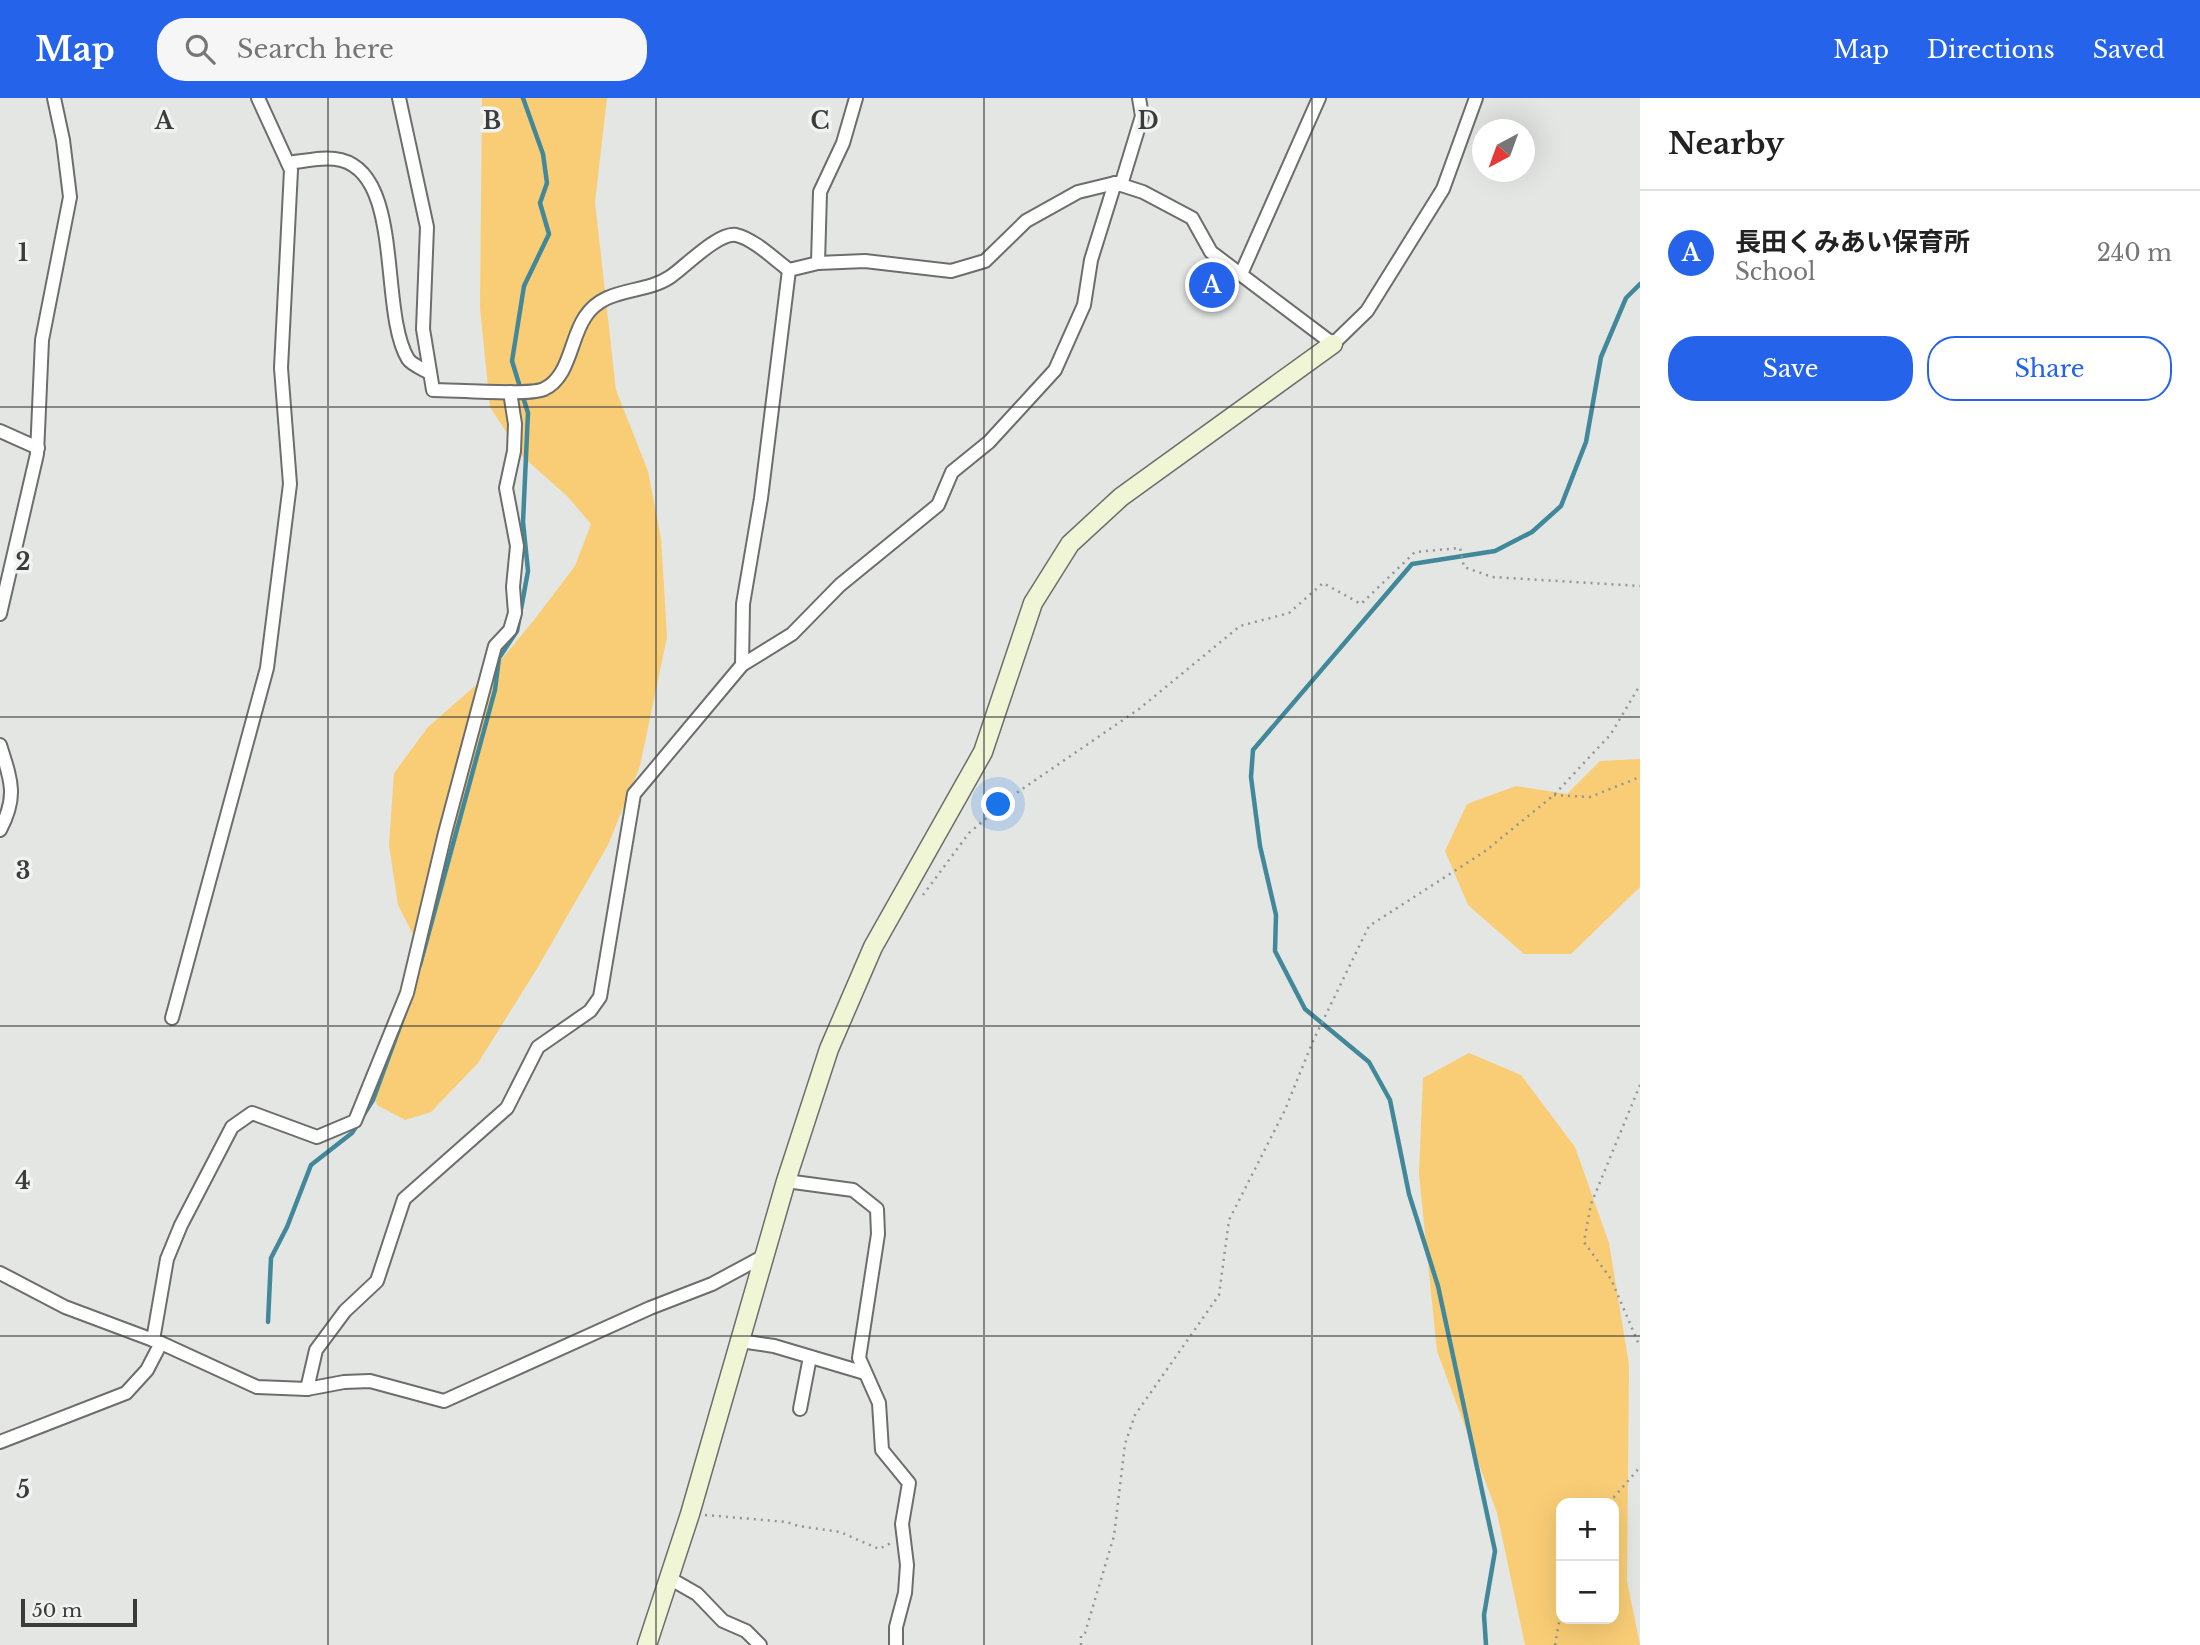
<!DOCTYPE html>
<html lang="en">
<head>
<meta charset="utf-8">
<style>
  :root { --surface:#fff; --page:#f6f6f6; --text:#222; --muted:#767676; --line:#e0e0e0; --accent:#2563eb }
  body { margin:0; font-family:"Libre Baskerville","Noto Sans JP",serif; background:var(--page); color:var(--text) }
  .controls { position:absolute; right:21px; bottom:21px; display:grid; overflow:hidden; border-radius:14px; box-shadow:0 7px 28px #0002 }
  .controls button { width:63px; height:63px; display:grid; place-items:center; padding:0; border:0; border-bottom:2px solid var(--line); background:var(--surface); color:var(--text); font:35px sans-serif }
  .compass { position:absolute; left:1472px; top:21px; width:63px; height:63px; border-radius:50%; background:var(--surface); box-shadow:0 7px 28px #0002; rotate:221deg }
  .scale { position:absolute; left:21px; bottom:18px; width:116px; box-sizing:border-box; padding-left:7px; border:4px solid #3a3b3a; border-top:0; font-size:19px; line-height:24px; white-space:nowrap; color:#3a3b3a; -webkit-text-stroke:5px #f0f3f1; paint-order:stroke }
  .you { position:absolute; left:999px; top:707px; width:24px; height:24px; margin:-18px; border:5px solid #fff; border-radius:50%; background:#1a73e8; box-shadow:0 0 0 10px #1a73e833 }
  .badge { display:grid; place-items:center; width:46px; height:46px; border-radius:50%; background:var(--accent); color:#fff; font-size:23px; font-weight:700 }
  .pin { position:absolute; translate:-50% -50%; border:4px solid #fff; box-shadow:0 2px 7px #0006 }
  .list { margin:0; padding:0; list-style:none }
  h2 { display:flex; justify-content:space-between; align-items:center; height:91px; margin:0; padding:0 28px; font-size:30px }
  h2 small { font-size:23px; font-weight:400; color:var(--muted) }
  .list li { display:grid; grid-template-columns:46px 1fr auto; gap:21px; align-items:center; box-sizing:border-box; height:126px; padding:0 28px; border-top:2px solid var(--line) }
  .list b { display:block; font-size:26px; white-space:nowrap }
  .list p { margin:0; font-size:23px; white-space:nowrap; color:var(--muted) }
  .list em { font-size:23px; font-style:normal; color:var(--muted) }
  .actions { display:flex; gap:14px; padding:21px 28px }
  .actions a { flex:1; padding:16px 0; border:2px solid var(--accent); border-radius:28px; text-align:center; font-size:24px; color:var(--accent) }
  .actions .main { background:var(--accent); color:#fff }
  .icon { flex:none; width:38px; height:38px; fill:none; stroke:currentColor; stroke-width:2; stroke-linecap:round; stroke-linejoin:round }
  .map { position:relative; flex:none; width:1640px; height:1547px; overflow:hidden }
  header { display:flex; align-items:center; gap:42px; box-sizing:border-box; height:98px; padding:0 35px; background:var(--accent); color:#fff }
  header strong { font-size:33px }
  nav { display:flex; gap:38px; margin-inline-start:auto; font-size:24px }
  .search { width:490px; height:63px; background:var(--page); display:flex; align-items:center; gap:18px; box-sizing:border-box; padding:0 24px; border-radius:28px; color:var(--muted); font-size:26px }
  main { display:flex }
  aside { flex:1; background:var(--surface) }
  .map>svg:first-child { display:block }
</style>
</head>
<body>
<header>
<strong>Map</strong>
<div class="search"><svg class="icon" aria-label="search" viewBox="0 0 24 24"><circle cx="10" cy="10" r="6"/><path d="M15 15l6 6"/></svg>Search here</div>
<nav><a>Map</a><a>Directions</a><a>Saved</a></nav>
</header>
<main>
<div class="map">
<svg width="1640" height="1547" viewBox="0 0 1640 1547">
  <rect width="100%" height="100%" fill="#e3e6e3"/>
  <g fill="#f9cd75" fill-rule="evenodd">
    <polygon points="482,0 607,0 595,104 616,292 648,373 661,440 667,539 640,668 608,747 538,869 478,965 431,1014 405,1022 377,1007 370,980 388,941 403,884 421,852 398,807 389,747 394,675 428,629 491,574 534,522 575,468 591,426 567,398 522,358 490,309 480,210"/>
    <polygon points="1640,661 1640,789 1571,856 1524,856 1468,807 1445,753 1467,706 1516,688 1567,696 1600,663"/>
    <path d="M1469 955 1521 977 1575 1049 1609 1145 1629 1267 1627 1483 1640 1547H1525L1497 1415 1437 1253 1419 1076 1423 980ZM1614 1405V1521H1561V1405Z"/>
  </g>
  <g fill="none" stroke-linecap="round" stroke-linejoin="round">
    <g stroke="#42889b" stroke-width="4.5">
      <polyline points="420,867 495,592 499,560 517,533 528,473 523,424 528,315 512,263 524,188 549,136 540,105 547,85 543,56 523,0"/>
      <polyline points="268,1224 271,1160 287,1129 311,1067 352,1035 373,1002 406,912"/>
      <polyline points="1486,1547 1484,1517 1495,1453 1438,1188 1409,1096 1390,1002 1369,964 1305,911 1275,853 1276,817 1260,748 1251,679 1253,652 1412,466 1495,453 1532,434 1561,408 1586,344 1601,259 1626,200 1640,186"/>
    </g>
    <g stroke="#6c6e6c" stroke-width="16">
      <g id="street">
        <path d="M399 0 427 129 423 231 433 292C453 292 530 298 544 291 570 279 570 241 585 219 605 188 643 197 670 179 685 169 718 134 736 137 754 141 774 161 789 172"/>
        <path d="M288 65C305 63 325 58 341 62 404 78 379 213 408 261 412 267 423 271 430 275"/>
        <polyline points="1121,87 1142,18 1139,0"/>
        <polyline points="818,165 865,163 951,173 985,163 1026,123 1078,94 1115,85 1143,94 1192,120 1211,154 1333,246 1367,213 1443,91 1476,0"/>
        <polyline points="1241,176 1319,0"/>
        <polyline points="0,333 38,350"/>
        <polyline points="0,516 37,356 42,242 70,99 63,42 54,0"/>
        <polyline points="742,567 743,506 761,400 789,172 818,165 820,94 843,45 856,0"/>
        <path d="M0 647C11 682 18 698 0 732"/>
        <polyline points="172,920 267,570 290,386 281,270 291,72 258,0"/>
        <polyline points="786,1083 853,1092 877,1111 878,1136 859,1260 879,1305 882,1352 909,1385 902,1426 907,1467 905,1495 896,1529 896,1547"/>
        <polyline points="0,1175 65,1209 161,1245 257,1289 307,1291 344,1284 370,1283 444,1303 650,1210 712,1186 764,1158"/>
        <polyline points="153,1242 167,1161 181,1127 232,1029 252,1015 317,1039 355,1023 407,895 445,735 495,548 510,532 515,515 513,489 517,448 506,390 514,353 515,326 510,294"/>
        <polyline points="740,1243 774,1248 865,1275"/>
        <polyline points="307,1291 316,1252 345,1213 377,1183 404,1101 507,1010 538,949 590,913 600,899 634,696 742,567 792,536 840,487 938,407 952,374 989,344 1055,272 1084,207 1091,162 1115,85"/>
        <polyline points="800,1311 810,1259"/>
        <polyline points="0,1344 126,1295 147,1272 161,1245"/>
        <polyline points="669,1480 697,1496 723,1523 746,1533 760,1547"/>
      </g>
    </g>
    <g stroke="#6c6e6c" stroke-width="21">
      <polyline id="secondary" points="647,1547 690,1416 786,1083 829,951 873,849 983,654 1033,505 1070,446 1121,399 1333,246"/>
    </g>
    <g stroke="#939593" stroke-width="2.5" stroke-dasharray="2 5" stroke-linecap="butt">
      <polyline points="1554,697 1590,699 1640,679"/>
      <polyline points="923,797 969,735 1015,696 1139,611 1240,528 1289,515 1323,485 1361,506 1415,454 1460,450 1464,469 1492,479 1640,488"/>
      <polyline points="1640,987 1591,1106 1584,1144 1611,1181 1640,1249"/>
      <polyline points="1609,1405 1640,1369"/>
      <polyline points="705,1417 787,1424 798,1428 840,1434 879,1451 891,1445"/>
      <polyline points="1081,1547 1081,1537 1085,1535 1114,1438 1125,1346 1135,1317 1219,1197 1229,1122 1285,1012 1313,943 1369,828 1484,754 1554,697 1611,636 1640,587"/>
      <polyline points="1555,1547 1561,1513"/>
    </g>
    <use href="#street" stroke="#fff" stroke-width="12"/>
    <use href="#secondary" stroke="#eff5d5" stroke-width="18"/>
  </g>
  <path fill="none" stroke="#3a3b3a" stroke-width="2" stroke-opacity="0.55" d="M328 0V1547M656 0V1547M984 0V1547M1312 0V1547M0 309H1640M0 619H1640M0 928H1640M0 1238H1640"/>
  <g font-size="23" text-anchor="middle" font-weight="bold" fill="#3a3b3a" stroke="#f0f3f1" stroke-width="7" stroke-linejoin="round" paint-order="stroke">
    <text x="164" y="31">A</text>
    <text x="492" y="31">B</text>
    <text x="820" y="31">C</text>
    <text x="1148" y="31">D</text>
    <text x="23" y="163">1</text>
    <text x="23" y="472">2</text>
    <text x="23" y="781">3</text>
    <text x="23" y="1091">4</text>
    <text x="23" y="1400">5</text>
  </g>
</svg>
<div class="controls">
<button>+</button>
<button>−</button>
</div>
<svg class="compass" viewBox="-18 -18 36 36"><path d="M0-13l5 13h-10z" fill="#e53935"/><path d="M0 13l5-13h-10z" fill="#767676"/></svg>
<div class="scale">50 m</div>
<div class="you"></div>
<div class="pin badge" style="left:1212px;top:187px">A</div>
</div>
<aside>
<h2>Nearby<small></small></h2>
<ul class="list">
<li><span class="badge">A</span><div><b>長田くみあい保育所</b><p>School</p></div><em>240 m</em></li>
</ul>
<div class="actions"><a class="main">Save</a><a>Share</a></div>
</aside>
</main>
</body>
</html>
